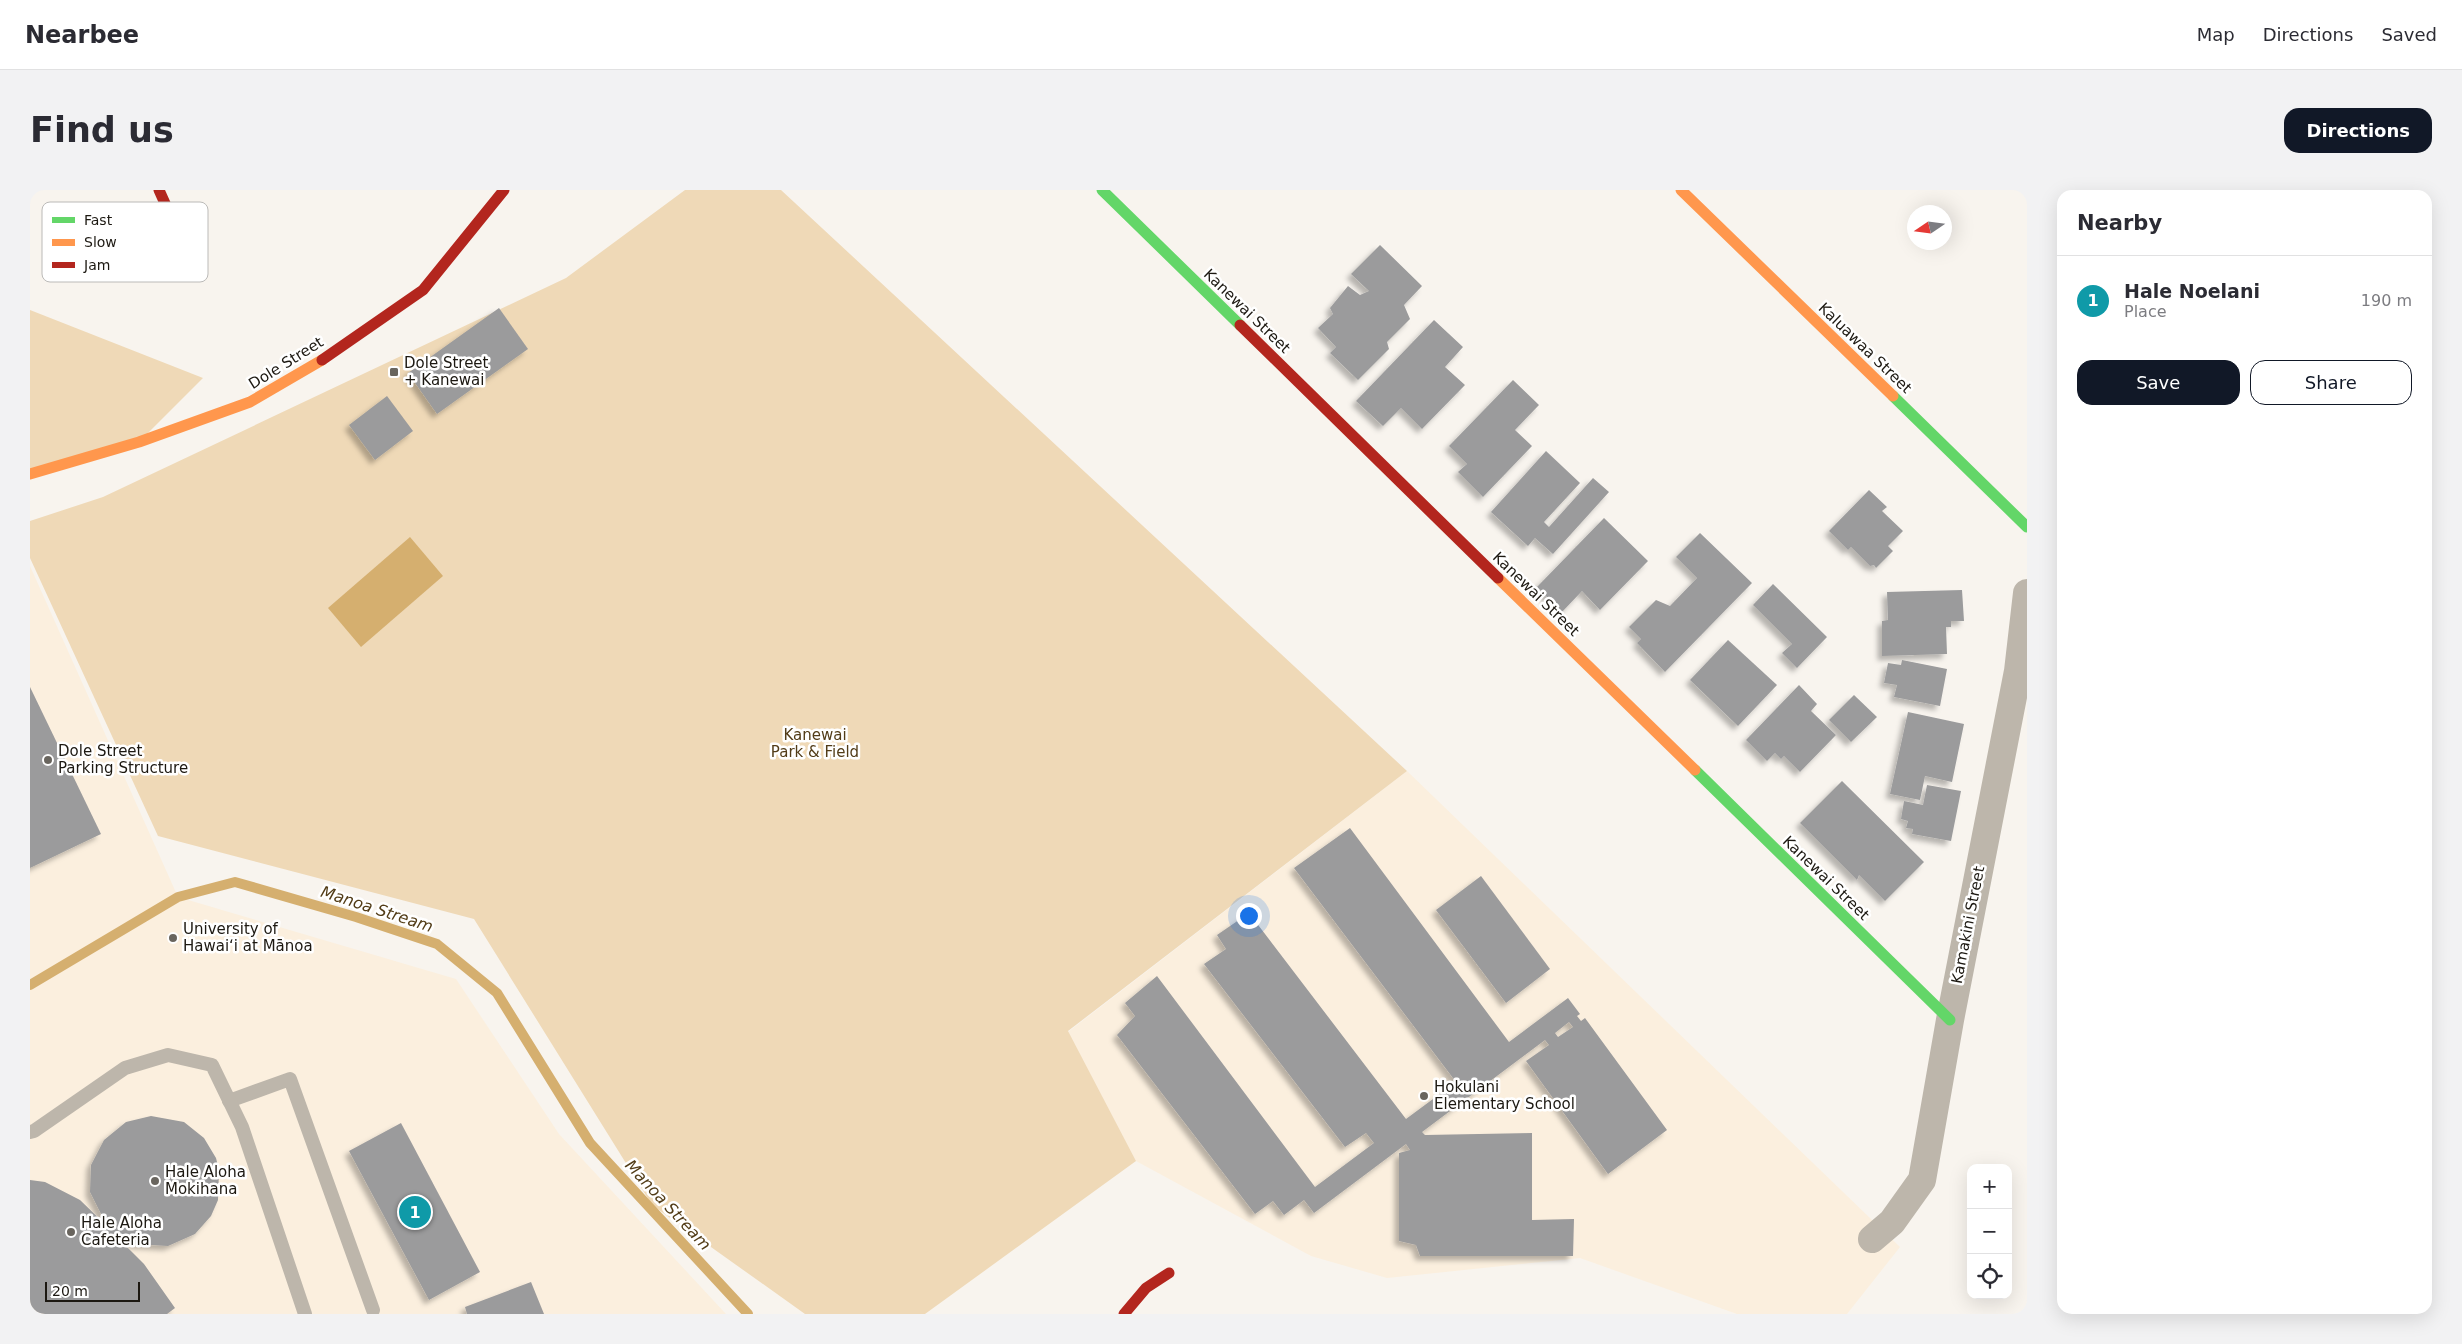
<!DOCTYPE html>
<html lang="en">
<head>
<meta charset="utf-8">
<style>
  :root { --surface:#fff; --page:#f2f2f3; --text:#2b2b33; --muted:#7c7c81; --line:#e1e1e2; --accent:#111827 }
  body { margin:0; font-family:"DejaVu Sans",sans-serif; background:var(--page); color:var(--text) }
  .controls { position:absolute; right:15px; bottom:15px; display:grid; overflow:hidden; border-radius:10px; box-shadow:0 5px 20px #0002 }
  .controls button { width:45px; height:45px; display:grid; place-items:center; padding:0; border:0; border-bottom:1px solid var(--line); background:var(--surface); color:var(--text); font:25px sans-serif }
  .compass { position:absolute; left:1877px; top:15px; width:45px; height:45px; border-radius:50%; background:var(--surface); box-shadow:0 5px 20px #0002; rotate:257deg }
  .scale { position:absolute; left:15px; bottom:12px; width:95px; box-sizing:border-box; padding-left:5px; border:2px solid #1c1811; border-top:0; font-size:14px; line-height:18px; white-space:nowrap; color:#1c1811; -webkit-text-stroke:4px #fff; paint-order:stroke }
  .you { position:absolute; left:1218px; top:725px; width:18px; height:18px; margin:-12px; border:4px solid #fff; border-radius:50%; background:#1a73e8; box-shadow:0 0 0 8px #1a73e833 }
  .badge { display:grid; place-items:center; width:32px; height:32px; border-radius:50%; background:var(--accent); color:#fff; font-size:16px; font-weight:700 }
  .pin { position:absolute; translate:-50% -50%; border:2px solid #fff; box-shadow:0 1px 5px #0006 }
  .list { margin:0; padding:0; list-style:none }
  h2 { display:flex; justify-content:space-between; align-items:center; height:65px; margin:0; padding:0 20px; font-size:21px }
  h2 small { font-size:16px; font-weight:400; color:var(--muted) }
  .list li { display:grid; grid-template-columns:32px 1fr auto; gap:15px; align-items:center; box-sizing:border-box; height:90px; padding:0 20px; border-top:1px solid var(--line) }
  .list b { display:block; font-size:19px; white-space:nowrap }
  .list p { margin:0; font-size:16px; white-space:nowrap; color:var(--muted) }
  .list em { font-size:16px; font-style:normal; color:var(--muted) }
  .actions { display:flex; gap:10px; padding:15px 20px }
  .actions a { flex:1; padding:11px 0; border:1px solid var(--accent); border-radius:15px; text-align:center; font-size:18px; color:var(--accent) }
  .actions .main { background:var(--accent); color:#fff }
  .icon { flex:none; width:28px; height:28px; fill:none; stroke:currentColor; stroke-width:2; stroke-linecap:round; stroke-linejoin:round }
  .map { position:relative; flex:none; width:1997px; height:1124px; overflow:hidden; border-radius:15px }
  header { display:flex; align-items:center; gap:30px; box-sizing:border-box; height:70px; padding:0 25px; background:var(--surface); border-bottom:1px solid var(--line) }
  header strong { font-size:24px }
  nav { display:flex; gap:28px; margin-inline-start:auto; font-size:18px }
  .intro { display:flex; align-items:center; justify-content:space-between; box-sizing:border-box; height:120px; padding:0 30px }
  h1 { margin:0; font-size:35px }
  .button { padding:12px 22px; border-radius:15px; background:var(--accent); color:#fff; font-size:18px; font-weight:700 }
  main { display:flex; gap:30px; padding:0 30px }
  aside { flex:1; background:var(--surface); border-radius:15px; box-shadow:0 5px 20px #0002 }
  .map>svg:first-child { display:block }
</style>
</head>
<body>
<header>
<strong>Nearbee</strong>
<nav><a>Map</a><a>Directions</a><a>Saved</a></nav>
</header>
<div class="intro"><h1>Find us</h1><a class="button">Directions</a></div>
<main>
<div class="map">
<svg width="1997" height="1124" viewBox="0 0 1997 1124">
  <defs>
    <filter id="shadow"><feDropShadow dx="-4.5" dy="4.5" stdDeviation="2.5" flood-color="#0004"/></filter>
  </defs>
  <rect width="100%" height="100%" fill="#f8f4ee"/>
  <g fill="#fbefde">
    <polygon points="0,376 148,707 426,789 529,944 696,1124 0,1124"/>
    <polygon points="1377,581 1870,1057 1817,1124 1707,1124 1550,1068 1357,1088 1281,1066 1106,971 1038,842"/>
  </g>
  <g fill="#efd9b7">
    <polygon points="655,0 751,0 1377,581 1038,841 1106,971 895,1124 775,1124 622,1015 444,729 128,646 0,368 0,331 73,307 536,88"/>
    <polygon points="0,120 173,188 109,252 0,284"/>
  </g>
  <polygon fill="#d5af6f" points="380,347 413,386 331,457 298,418"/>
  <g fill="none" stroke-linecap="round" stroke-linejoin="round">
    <polyline stroke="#d5af6f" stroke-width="10" points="0,795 148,707 205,692 326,727 407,754 467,803 560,953 718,1124"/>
  </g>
  <g fill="#9b9b9c" fill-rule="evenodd" filter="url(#shadow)">
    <polygon points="1350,55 1392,96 1374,115 1380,129 1357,152 1359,159 1328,190 1300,163 1306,157 1288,138 1303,124 1300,118 1318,96 1330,105 1339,101 1321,84"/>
    <polygon points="469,118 498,159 407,224 378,183"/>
    <polygon points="1404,130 1433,157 1415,177 1435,195 1392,239 1371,218 1353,236 1326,211"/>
    <polygon points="1483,190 1509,215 1485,240 1502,256 1453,307 1428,282 1437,274 1419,256"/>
    <polygon points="357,206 383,241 345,270 319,235"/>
    <polygon points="1516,261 1550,293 1514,332 1519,337 1563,288 1579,302 1523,364 1505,348 1498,356 1461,322"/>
    <polygon points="1839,300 1857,317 1852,321 1873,341 1858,356 1863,361 1846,378 1844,375 1840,376 1821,357 1818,360 1799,341"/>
    <polygon points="1574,328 1618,371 1570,420 1552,401 1532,422 1507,397"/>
    <polygon points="1670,343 1722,393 1635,482 1607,453 1611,449 1599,437 1626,410 1640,416 1667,388 1646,367"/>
    <polygon points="1743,394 1797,447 1767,478 1752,463 1762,454 1723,415"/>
    <polygon points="1932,400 1934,431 1921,431 1921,437 1916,437 1917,464 1852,466 1852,431 1858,430 1857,402"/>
    <polygon points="1698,450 1747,495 1708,536 1660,490"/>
    <polygon points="1872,470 1917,479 1910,516 1864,507 1867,495 1854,493 1858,473 1871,475"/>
    <polygon points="1769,495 1787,514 1781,521 1806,545 1770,582 1754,566 1751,569 1745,563 1737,571 1716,550"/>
    <polygon points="0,497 71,644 0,678"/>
    <polygon points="1824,505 1847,527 1821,552 1799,530"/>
    <polygon points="1878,522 1934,534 1922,592 1895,586 1890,610 1860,604"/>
    <polygon points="1812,591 1894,672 1855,711 1829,685 1827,690 1770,633"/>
    <polygon points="1897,595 1931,601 1921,651 1882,644 1883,639 1876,638 1878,631 1871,629 1874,611 1893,615"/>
    <path d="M1320 638 1479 852 1538 808 1550 824 1547 826 1551 831 1555 828 1637 940 1578 984 1496 871 1519 855 1515 850 1392 942 1395 945 1502 943V1030L1544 1029 1543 1066H1390L1386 1055 1369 1051V963L1380 960 1376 954 1284 1023 1274 1010 1254 1025 1243 1011 1225 1024 1087 845 1105 826 1095 813 1127 786 1285 997 1344 953 1336 943 1315 957 1174 774 1196 759 1187 745 1219 723 1376 929 1426 892 1264 678ZM1539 832 1543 837 1528 847 1525 843Z"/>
    <polygon points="1451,686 1520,779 1476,813 1406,720"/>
    <polygon points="121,926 154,932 174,948 186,968 189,980 188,1010 181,1026 165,1044 138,1056 105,1054 83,1043 114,1074 145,1118 137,1124 0,1124 0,990 15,992 50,1010 77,1036 60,1002 61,975 74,950 96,932"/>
    <polygon points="371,933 450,1082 399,1110 319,961"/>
    <polygon points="501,1092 514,1124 437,1124 435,1117"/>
  </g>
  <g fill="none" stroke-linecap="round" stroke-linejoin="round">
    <g stroke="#bdb6ab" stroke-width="14">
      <polyline points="199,911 260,889 343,1120"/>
      <polyline points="0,942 4,941 95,878 138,865 182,875 212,937 275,1124"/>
    </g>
    <polyline stroke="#bdb6ab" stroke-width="28" points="1842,1049 1862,1032 1892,990 1920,830 1988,481 1997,403"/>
    <g stroke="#63d668" stroke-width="11">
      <polyline points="1072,0 1210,135"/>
      <polyline points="1863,206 1997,337"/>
      <polyline points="1665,580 1920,830"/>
    </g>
    <g stroke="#ff974d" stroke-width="11">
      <polyline points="1651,0 1863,206"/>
      <polyline points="0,284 109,252 220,212 292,170"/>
      <polyline points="1468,388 1665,580"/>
    </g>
    <g stroke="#b3261e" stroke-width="11">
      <polyline points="129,0 150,47"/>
      <polyline points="1210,135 1468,388"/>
      <polyline points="292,170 393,100 474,0"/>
      <polyline points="1094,1124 1116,1098 1139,1083"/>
    </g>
  </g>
  <g fill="#69655e" stroke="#fff" stroke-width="2">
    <rect x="359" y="177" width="10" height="10" rx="2.5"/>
    <circle cx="18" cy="570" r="5"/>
    <circle cx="143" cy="748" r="5"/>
    <circle cx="1394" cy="906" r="5"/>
    <circle cx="125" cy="991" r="5"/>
    <circle cx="41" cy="1042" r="5"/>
  </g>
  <g text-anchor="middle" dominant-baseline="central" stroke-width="5" stroke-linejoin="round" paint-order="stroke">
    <g font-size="15" fill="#1c1811" stroke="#fff">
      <text transform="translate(1217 121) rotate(44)">Kanewai Street</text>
      <text transform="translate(1835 158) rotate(44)">Kaluawaa Street</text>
      <text transform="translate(256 173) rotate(-32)">Dole Street</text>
      <text transform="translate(1506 404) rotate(44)">Kanewai Street</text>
      <text transform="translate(1796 688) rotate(44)">Kanewai Street</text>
      <text transform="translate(1938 735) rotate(-79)">Kamakini Street</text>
    </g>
    <g font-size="15" fill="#1c1811" stroke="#fff" text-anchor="start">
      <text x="374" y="173">Dole Street<tspan x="374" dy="17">+ Kanewai</tspan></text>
      <text x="28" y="561">Dole Street<tspan x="28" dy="17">Parking Structure</tspan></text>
      <text x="153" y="739">University of<tspan x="153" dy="17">Hawaiʻi at Mānoa</tspan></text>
      <text x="1404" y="897">Hokulani<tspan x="1404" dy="17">Elementary School</tspan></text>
      <text x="135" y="982">Hale Aloha<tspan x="135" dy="17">Mokihana</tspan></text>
      <text x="51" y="1033">Hale Aloha<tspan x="51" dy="17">Cafeteria</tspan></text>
    </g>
    <g font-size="15" fill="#523c18" stroke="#fff">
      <text x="785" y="545">Kanewai<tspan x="785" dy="17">Park &amp; Field</tspan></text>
    </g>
    <g font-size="16" font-style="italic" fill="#523c17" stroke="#fff">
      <text transform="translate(347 719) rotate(18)">Manoa Stream</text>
      <text transform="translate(638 1015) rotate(47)">Manoa Stream</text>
    </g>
  </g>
  <rect x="12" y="12" width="166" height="80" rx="8" fill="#fff" stroke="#bbbab8" stroke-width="1"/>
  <rect x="22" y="27" width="23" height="6" fill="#63d668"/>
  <rect x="22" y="49" width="23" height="7" fill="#ff974d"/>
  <rect x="22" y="72" width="23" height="6" fill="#b3261e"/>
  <g font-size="14" fill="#1c1811">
    <text x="54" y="35">Fast</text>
    <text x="54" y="57">Slow</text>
    <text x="54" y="80">Jam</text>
  </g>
</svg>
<div class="controls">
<button>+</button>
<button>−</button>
<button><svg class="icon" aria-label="locate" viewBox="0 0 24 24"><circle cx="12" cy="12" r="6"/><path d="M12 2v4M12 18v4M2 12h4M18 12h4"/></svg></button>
</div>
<svg class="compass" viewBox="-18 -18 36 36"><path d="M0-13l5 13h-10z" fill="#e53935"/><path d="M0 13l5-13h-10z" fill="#7c7c81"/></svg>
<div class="scale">20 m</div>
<div class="you"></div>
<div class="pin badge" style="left:385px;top:1022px;background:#0f9aa8">1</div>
</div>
<aside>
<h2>Nearby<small></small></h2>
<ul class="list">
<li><span class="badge" style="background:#0f9aa8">1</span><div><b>Hale Noelani</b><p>Place</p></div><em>190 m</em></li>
</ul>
<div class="actions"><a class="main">Save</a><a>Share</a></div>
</aside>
</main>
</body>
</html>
